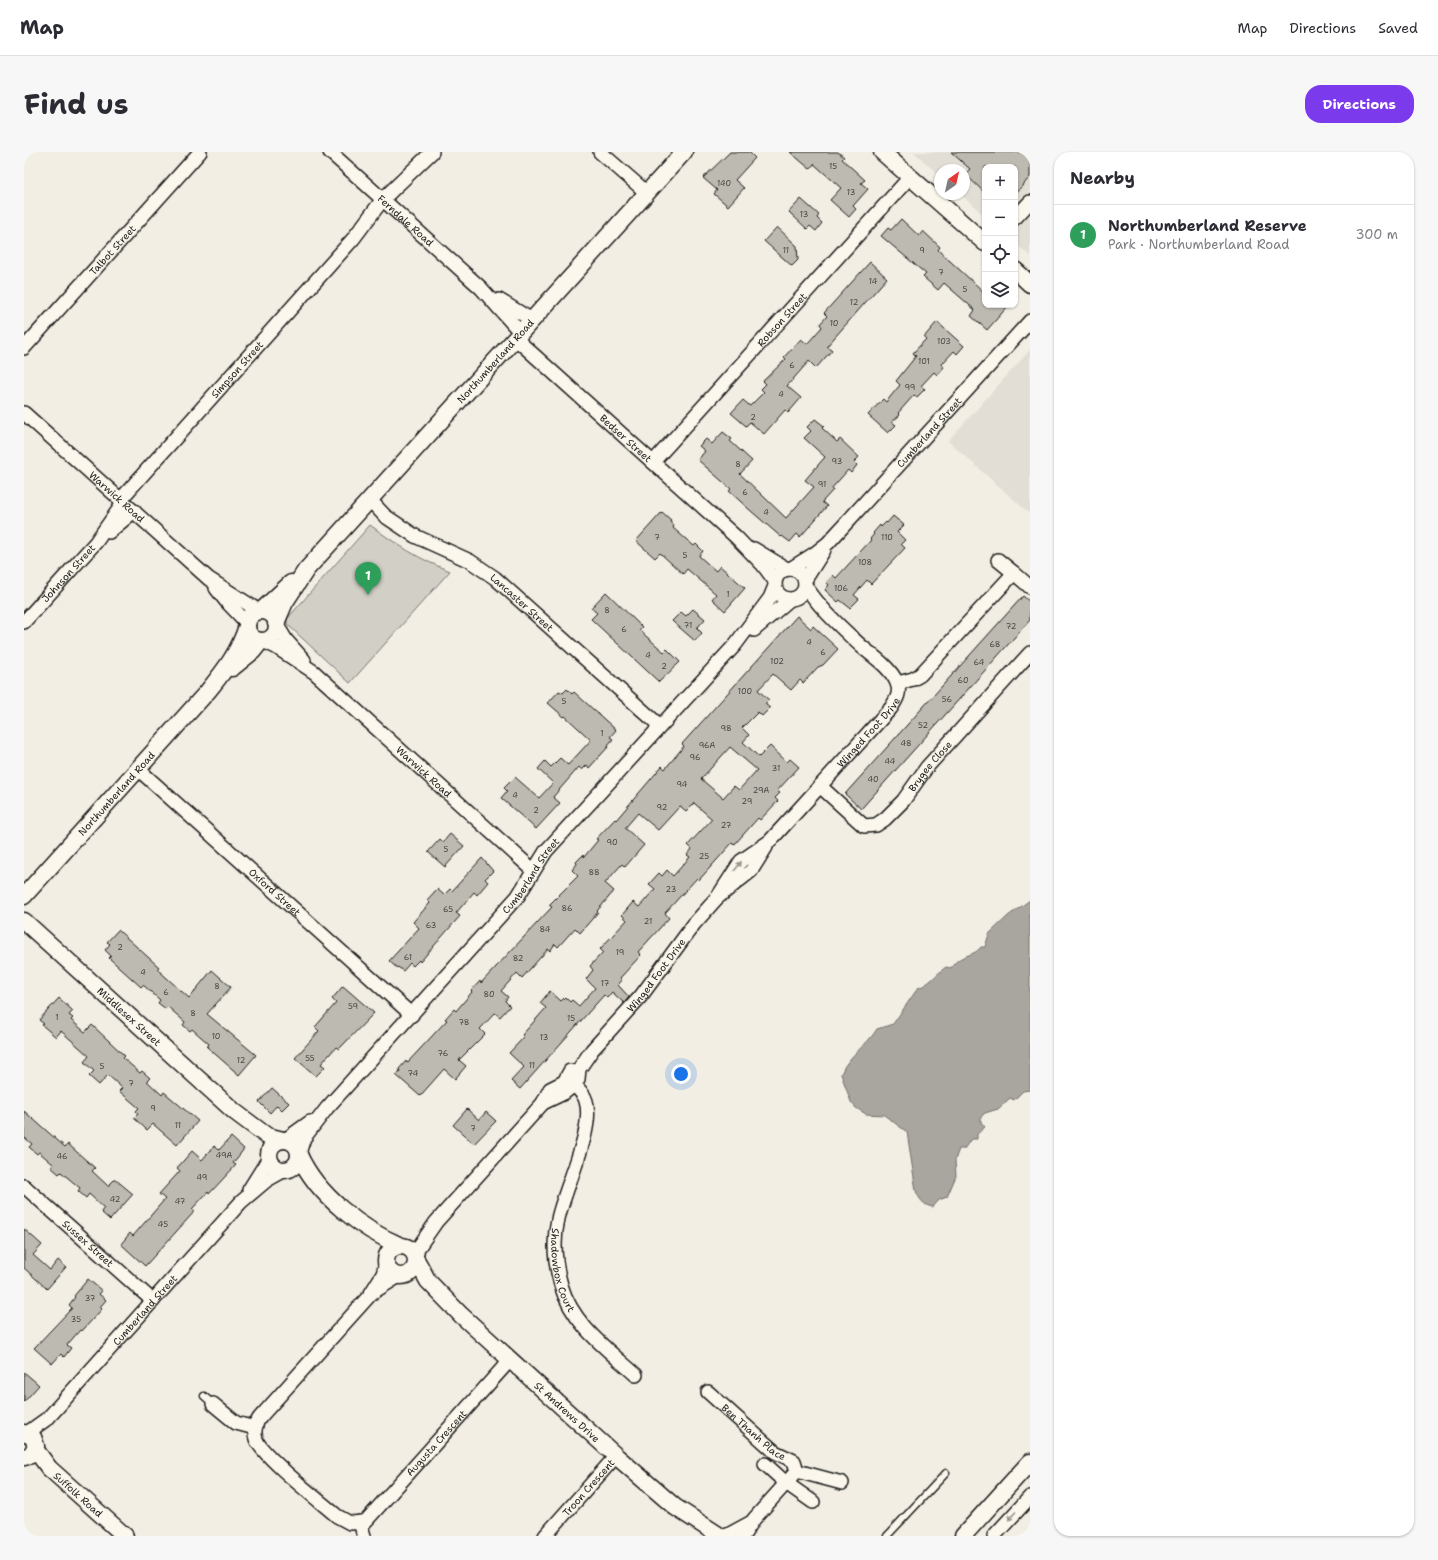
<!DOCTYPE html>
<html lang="en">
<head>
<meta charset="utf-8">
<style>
  :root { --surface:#fff; --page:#f7f7f7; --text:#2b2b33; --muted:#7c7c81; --line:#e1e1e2; --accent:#7c3aed }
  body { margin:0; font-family:"Shantell Sans",sans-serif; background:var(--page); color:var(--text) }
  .controls { position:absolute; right:12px; top:12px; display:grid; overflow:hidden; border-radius:8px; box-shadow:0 1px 3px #0004 }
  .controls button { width:36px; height:36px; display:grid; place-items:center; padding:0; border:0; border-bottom:1px solid var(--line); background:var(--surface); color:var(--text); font:20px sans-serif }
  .compass { position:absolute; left:910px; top:12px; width:36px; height:36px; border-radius:50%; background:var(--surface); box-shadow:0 1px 3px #0004; rotate:34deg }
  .you { position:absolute; left:657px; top:922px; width:14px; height:14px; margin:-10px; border:3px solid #fff; border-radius:50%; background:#1a73e8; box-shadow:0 0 0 6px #1a73e833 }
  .badge { display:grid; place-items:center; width:26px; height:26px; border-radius:50%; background:var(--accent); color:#fff; font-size:13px; font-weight:700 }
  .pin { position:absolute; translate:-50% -33px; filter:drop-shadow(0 1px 2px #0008) }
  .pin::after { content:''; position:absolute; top:21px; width:14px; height:12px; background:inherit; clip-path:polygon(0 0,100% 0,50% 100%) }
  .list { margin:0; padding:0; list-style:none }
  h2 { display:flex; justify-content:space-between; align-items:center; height:52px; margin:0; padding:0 16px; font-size:17px }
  h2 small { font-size:13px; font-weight:400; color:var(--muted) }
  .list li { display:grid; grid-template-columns:26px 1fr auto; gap:12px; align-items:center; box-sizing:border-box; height:60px; padding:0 16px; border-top:1px solid var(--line) }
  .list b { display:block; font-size:15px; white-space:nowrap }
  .list p { margin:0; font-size:13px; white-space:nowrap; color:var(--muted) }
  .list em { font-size:13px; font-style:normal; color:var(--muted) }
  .icon { flex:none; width:22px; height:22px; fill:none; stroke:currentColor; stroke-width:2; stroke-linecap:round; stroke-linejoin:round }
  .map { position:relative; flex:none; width:1006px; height:1384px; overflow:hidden; border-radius:16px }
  header { display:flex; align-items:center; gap:24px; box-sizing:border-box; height:56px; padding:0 20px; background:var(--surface); border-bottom:1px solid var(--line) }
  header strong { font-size:19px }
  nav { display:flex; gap:22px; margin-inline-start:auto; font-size:14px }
  .intro { display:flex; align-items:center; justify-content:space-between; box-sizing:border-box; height:96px; padding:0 24px }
  h1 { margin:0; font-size:28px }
  .button { padding:10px 18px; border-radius:16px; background:var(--accent); color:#fff; font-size:14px; font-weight:700 }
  main { display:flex; gap:24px; padding:0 24px }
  aside { flex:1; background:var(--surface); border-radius:16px; box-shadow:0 1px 3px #0004 }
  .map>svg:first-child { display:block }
</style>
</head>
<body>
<header>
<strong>Map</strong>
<nav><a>Map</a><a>Directions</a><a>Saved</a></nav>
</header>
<div class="intro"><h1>Find us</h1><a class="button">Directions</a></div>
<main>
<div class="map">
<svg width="1006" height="1384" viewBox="0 0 1006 1384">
  <rect width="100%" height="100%" fill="#f2eee4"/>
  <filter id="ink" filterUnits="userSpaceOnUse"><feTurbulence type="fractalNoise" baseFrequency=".025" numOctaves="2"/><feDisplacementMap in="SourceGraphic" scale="8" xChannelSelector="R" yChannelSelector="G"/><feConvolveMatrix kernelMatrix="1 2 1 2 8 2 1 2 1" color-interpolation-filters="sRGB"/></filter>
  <g filter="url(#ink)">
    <g fill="#e2ded5">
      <polygon points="890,0 1006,0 1006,104 991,91 991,15 961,15 961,64 936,42 940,42 940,18 916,18 916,24"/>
      <polygon points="1006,198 1006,362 924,289"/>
    </g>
    <path fill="#d2cfc6" stroke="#777671" d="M346 373C372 392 396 408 426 419L326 531 263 472V467Z"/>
    <path fill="#a9a6a0" stroke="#716f6b" d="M1006 748V938L999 939 990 948 986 946 974 957 961 961 957 965V970L961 975 953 982V987H947L940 997H935L931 1008 932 1024 923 1045 915 1048 909 1055C900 1054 895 1047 892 1039L883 980 860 963 842 962 832 956 827 950 817 922C824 903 843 894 853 877L869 872 894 836C906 832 912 822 922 815L927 816C936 801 948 806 957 795H961L965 782 984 764Z"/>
    <g fill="#bdbab1" stroke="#1c1c1c" fill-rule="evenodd">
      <polygon points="706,0 725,0 731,6 711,28 720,36 704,54 690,42 693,38 679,26"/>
      <polygon points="766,0 814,0 820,5 818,7 841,28 837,31 844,37 829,54 832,57 825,65 806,48 817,36 790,12 786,17"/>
      <polygon points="927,0 1006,0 1006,25 991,42 991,15 961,15 961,41 941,22 946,17"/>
      <polygon points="777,47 795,63 793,66 798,71 792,79 786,74 783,77 765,60"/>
      <polygon points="877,67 895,84 899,79 916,95 914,98 961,141 961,153 985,153 963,178 947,164 951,158 920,131 914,138 899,125 902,122 857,84 864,76 867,78"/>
      <polygon points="753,75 773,94 774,108 768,114 740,89"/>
      <polygon points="846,110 863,126 803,194 808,198 792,216 785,209 763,234 777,246 764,261 761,258 740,282 726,270 722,274 707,261 719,248 726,254 740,240 737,237 742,232 739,229 762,207 760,205 777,187 783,192 798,175 796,172 803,164 800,161"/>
      <polygon points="913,170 940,194 933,202 930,199 917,213 920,215 913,223 910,220 897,234 901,237 893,245 890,243 874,261 876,263 868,270 872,273 864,281 844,263 859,247 862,250 876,233 872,229 892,204 889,201 902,187 900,185"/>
      <polygon points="791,267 800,274 798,276 813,290 816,287 835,305 830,310 833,313 827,321 824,318 808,336 809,338 798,350 803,354 784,376 776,385 773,382 766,390 758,384 757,385 727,359 705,339 707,337 674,308 681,299 675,294 682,287 688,292 699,280 708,287 706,289 728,309 716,322 762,366 790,335 781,328 801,305 780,286 787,279 783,275"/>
      <polygon points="638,360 647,368 646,370 650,374 649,376 670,394 672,392 679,399 675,404 692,419 696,414 721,436 701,459 688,447 692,442 663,417 659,422 636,401 631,406 612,389"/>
      <polygon points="869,364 880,373 873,380 881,388 877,392 881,396 847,432 843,428 830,443 835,447 826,456 816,448 814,450 801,438 805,433 802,430 809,423 812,426 847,388 846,387 850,382 849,381 856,373 857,375 862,370 863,371"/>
      <polygon points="582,440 618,475 615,478 640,500 643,497 656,510 635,530 567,467 573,461 567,456"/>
      <polygon points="999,444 1006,450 1006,468 837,657 821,642"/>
      <polygon points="669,457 681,467 673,476 678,481 671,489 648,469 657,460 662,464"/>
      <path d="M773 464 787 477 789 474 814 497 799 513 794 515 779 531 776 528 767 538 749 522 734 538 745 548 741 552 746 556 738 564 734 560 718 576 725 583 719 590 735 605 746 594 763 610 766 607 775 615 753 639 756 641 751 646 754 649 736 668 734 666 710 693 708 691 675 728 673 726 641 761 645 766 614 800 617 803 596 826 598 828 594 833 605 845 600 851 588 840 583 846 580 843 496 937 487 929 500 915 485 901 500 885 498 883 522 856 516 851 526 839 537 849 541 845 546 850 548 848 555 854 571 836 562 827 569 818 566 814 579 800 576 797 603 768 598 763 609 750 615 755 631 737 625 732 635 721 638 724 643 718 649 724 666 705 663 703 668 697 664 693 688 667 670 651 662 659 656 654 634 678 614 661 601 676 620 693 601 715 598 712 581 731 590 739 573 759 574 760 556 781 551 776 534 795 531 792 526 799 524 797 498 826 493 821 477 839 484 845 481 849 486 854 476 865 471 861 456 877 461 882 435 908 442 914 431 927 420 917 396 944 372 923 376 919 375 917 382 909 383 911 423 868 421 867 430 857 432 859 448 840 447 839 456 829 457 831 528 755 525 753 554 724 548 718 553 712 552 710 559 703 560 705 574 688 572 687 591 667 592 668 638 614 641 617 660 594 658 592ZM706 595 733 618 715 638 710 634 699 646 677 627Z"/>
      <polygon points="543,537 548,542 550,540 592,578 586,585 589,587 584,593 585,594 565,616 563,613 558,618 555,615 529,645 536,651 512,677 477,646 483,639 480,636 491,625 515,646 529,631 514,617 521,609 527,615 536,606 544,613 567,588 541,564 540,565 524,551 535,539 539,541"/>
      <polygon points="426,682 440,694 421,715 404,700 416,687 419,690"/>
      <polygon points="458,706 469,719 461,727 464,730 453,743 450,740 432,761 436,764 396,810 395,808 389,814 386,811 379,819 374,815 373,816 365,809 395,776 389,770 406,751 403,748 413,737 420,743 426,737 428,739"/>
      <polygon points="94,778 135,815 133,817 165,846 188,818 207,835 183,862 232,903 215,923 183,895 185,892 168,877 166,879 159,873 161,870 144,855 142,857 134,851 136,848 119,833 117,835 85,806 87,804 81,798 86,792 83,790"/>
      <polygon points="319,834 350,861 315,897 312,895 297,912 301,915 292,924 271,906 295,879 291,875 312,851 308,847"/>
      <polygon points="35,846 49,859 45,863 49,866 47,868 61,880 68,873 101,904 99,906 116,921 118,919 126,926 123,929 138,943 140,940 174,969 153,993 129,972 123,978 110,966 114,962 112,959 115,956 95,939 98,936 84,923 75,933 65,924 70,919 60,910 65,904 37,879 32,885 18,873 20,872 15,868"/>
      <polygon points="248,936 265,951 258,958 253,953 246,961 235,950"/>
      <polygon points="443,957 455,968 462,960 472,969 450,992 429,973"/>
      <polygon points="0,959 41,995 44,992 54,1001 71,1016 68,1019 84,1034 91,1027 109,1042 86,1068 77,1060 80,1056 65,1042 62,1046 54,1039 56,1036 37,1020 35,1022 27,1015 30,1013 15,1000 13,1002 5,995 8,992 0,985"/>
      <polygon points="207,985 220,997 209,1011 212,1013 185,1042 184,1040 168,1057 171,1059 121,1114 97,1092 106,1081 109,1084 141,1047 135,1042 156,1019 153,1016 168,999 178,1008 190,994 195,998"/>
      <polygon points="0,1077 18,1093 9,1103 26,1118 34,1108 42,1115 23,1137 0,1116"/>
      <polygon points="64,1127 78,1139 75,1142 82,1148 76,1155 78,1157 58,1179 56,1178 43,1193 47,1196 40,1205 37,1202 28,1212 10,1196 48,1156 45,1153 51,1145 50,1144"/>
      <polygon points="0,1220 15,1233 0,1250"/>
    </g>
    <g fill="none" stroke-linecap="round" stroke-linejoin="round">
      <g stroke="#1c1c1c" stroke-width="9">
        <g id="service">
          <polyline points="180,1244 189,1252"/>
          <polyline points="863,1384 922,1321"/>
        </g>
      </g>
      <g stroke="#1c1c1c" stroke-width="16">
        <g id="minor">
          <path id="s1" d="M306 0 457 136 497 181"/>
          <polyline points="576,0 623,41"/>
          <polyline points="991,66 1006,50"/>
          <polyline points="475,148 508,168"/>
          <path id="s2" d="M492 187 712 385 739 413 751 429"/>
          <path id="s3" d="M0 196 176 0"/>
          <path id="s4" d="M0 261 185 427 235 459"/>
          <path id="s5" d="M629 310 886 25"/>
          <path id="s6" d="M97 347 329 87 359 47 408 0"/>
          <path id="s7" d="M346 348 361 364 391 384 446 409 471 426 636 574"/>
          <polyline points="85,380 110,359"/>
          <polyline points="730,397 763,417"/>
          <circle cx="766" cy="432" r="15"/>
          <path id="s8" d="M766 417 790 402 804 391 1006 169"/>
          <polyline points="990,421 1006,435"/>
          <polyline points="781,428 800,398"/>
          <polyline points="192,436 202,449 223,471"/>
          <path id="s9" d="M0 470 72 390 100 350"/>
          <polyline points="253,473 262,488 280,508"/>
          <polyline points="730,478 765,448"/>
          <path id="s10" d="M239 489 252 495 290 520 509 718"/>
          <polyline points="874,531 889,527 896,523 990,421 974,408"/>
          <path id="s11" d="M114 617 388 863"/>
          <path id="s12" d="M796 634 840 674 852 673 861 667 879 649 903 615 1006 501"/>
          <path id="s13" d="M693 746 717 709 746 689 867 556C872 548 877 541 873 531 867 516 849 504 837 494 817 475 796 457 781 433"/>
          <path id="s14" d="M543 926C549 933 560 940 562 949 571 977 540 1037 534 1067 529 1088 531 1112 537 1133 548 1172 583 1197 612 1223"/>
          <path id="s15" d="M519 951 540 941 550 933 554 927 555 917 568 898 617 844 670 772 693 746 727 719 742 695"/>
          <polyline points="261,988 286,970"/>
          <path id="s16" d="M275 1001 280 986 303 956 494 744 522 699 711 493 746 446 751 434"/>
          <path id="s17" d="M0 1034 129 1149"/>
          <polyline points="225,1038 245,1006"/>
          <polyline points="392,1104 394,1096 412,1070 519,951 526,937 540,930 546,919"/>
          <path id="s18" d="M362 1111 359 1122 346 1143 239 1262C232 1269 229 1277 232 1287 237 1303 297 1350 313 1364L326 1371 341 1370 486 1208"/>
          <polyline points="351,1139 375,1124"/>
          <path id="s19" d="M684 1240 751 1300 770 1309 773 1319 730 1367 719 1384"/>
          <polyline points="189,1252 212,1271 231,1276"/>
          <path id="s20" d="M3 1281 24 1266 217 1050 243 1028 259 1019"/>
          <polyline points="741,1312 762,1331 789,1350"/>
          <polyline points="773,1319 818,1331"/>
          <polyline points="336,1370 340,1384"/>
          <path id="s21" d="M521 1384 592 1304"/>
          <polyline points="702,1384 726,1371"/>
          <polyline points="970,1384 1006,1345"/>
        </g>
      </g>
      <g stroke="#1c1c1c" stroke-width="19">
        <g id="tertiary">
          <polyline points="858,0 961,91"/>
          <polyline points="991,118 1006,132"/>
          <polyline points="237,459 267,431"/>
          <circle cx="238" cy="474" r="15"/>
          <path id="s22" d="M252 471 261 450 282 418 660 0"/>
          <polyline points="208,516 229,499 237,489"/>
          <path id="s23" d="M0 744 184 539C201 518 215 500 223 474"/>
          <path id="s24" d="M0 769 211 960 243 984 259 988"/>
          <circle cx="260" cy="1003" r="15"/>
          <path d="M275 1003C293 1043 337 1077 377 1094"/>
          <circle cx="377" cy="1109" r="15"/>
          <path id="s25" d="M393 1109 404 1129 437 1163 592 1304 651 1355 696 1384"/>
          <polyline points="0,1281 9,1285 12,1294 7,1303 0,1305"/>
          <path id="s26" d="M11 1297 25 1316 101 1384"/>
          <polyline points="939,1384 1006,1310"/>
        </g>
      </g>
      <use href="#service" stroke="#fbf7ec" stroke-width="6"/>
      <use href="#minor" stroke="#fbf7ec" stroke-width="13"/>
      <use href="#tertiary" stroke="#fbf7ec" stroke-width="16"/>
    </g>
    <defs><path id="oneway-solid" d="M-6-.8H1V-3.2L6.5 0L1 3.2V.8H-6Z"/></defs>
    <g fill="#97948e">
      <use href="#oneway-solid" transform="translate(714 714) rotate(-53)"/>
      <use href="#oneway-solid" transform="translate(988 1364) rotate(132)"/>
    </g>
  </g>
  <g text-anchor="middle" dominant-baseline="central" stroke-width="4" stroke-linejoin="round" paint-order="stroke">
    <g font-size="8" fill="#444441">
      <text x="809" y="14">15</text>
      <text x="700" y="31">140</text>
      <text x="827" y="40">13</text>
      <text x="780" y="62">13</text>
      <text x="762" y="98">11</text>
      <text x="898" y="98">9</text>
      <text x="917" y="120">7</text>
      <text x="849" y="129">14</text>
      <text x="941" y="137">5</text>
      <text x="830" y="150">12</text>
      <text x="810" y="171">10</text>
      <text x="920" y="189">103</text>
      <text x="900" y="209">101</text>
      <text x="768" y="213">6</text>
      <text x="886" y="235">99</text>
      <text x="757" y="242">4</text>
      <text x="729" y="265">2</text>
      <text x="813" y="309">93</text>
      <text x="714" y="312">8</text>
      <text x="798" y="332">91</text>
      <text x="721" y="340">6</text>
      <text x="742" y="360">4</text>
      <text x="633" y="385">7</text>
      <text x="863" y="385">110</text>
      <text x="661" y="403">5</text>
      <text x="841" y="410">108</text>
      <text x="817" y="436">106</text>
      <text x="704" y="442">1</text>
      <text x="583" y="458">8</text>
      <text x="664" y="473">71</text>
      <text x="987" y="474">72</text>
      <text x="600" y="477">6</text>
      <text x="785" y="490">4</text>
      <text x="971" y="492">68</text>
      <text x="799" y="500">6</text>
      <text x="624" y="503">4</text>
      <text x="753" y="509">102</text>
      <text x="955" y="510">64</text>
      <text x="640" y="514">2</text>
      <text x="939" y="528">60</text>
      <text x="721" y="539">100</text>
      <text x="923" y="547">56</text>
      <text x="540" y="549">5</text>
      <text x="899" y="573">52</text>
      <text x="702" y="576">98</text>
      <text x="578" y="581">1</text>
      <text x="882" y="591">48</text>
      <text x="683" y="593">96A</text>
      <text x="671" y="605">96</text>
      <text x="866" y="609">44</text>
      <text x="752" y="616">31</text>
      <text x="849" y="627">40</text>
      <text x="658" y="632">94</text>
      <text x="737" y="638">29A</text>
      <text x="491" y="643">4</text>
      <text x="723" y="649">29</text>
      <text x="638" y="655">92</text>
      <text x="512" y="658">2</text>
      <text x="702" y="673">27</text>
      <text x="588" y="690">90</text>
      <text x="422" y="697">5</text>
      <text x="680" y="704">25</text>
      <text x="570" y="720">88</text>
      <text x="647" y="737">23</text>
      <text x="543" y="756">86</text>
      <text x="424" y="757">65</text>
      <text x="624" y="769">21</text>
      <text x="407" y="773">63</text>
      <text x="521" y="777">84</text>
      <text x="96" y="795">2</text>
      <text x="596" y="800">19</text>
      <text x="384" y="805">61</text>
      <text x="494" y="806">82</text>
      <text x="119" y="820">4</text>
      <text x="581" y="831">17</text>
      <text x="193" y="834">8</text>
      <text x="142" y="840">6</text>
      <text x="465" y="842">80</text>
      <text x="329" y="854">59</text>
      <text x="169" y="861">8</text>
      <text x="33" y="865">1</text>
      <text x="547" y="866">15</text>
      <text x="440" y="870">78</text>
      <text x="192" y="884">10</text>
      <text x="520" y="885">13</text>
      <text x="419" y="901">76</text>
      <text x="286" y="906">55</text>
      <text x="217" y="908">12</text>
      <text x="508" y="913">11</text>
      <text x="78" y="914">5</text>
      <text x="389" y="921">74</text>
      <text x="107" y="931">7</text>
      <text x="129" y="956">9</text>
      <text x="154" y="973">11</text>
      <text x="449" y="976">7</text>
      <text x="200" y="1003">49A</text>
      <text x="38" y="1004">46</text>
      <text x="178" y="1025">49</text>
      <text x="91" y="1047">42</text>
      <text x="156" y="1049">47</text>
      <text x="139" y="1072">45</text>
      <text x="66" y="1146">37</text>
      <text x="52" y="1167">35</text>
    </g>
    <g font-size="10" fill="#1c1c1c" stroke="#fbf7ec">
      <text stroke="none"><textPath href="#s1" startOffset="102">Ferndale Road</textPath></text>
      <text stroke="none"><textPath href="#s3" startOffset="132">Talbot Street</textPath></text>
      <text stroke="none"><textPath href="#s5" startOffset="192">Robson Street</textPath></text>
      <text stroke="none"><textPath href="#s22" startOffset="343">Northumberland Road</textPath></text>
      <text stroke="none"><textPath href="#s6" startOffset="174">Simpson Street</textPath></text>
      <text stroke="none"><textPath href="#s8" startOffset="196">Cumberland Street</textPath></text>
      <text stroke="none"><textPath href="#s2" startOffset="148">Bedser Street</textPath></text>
      <text stroke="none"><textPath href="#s4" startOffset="125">Warwick Road</textPath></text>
      <text stroke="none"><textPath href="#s9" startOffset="66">Johnson Street</textPath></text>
      <text stroke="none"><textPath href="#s7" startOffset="185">Lancaster Street</textPath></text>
      <text stroke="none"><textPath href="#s13" startOffset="226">Winged Foot Drive</textPath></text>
      <text stroke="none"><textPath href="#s12" startOffset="152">Brygee Close</textPath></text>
      <text stroke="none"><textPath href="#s10" startOffset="208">Warwick Road</textPath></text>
      <text stroke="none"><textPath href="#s23" startOffset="138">Northumberland Road</textPath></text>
      <text stroke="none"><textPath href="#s16" startOffset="363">Cumberland Street</textPath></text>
      <text stroke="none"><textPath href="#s11" startOffset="184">Oxford Street</textPath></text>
      <text stroke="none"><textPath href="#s15" startOffset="175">Winged Foot Drive</textPath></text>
      <text stroke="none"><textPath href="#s24" startOffset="142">Middlesex Street</textPath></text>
      <text stroke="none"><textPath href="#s17" startOffset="86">Sussex Street</textPath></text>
      <text stroke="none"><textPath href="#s14" startOffset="205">Shadowbox Court</textPath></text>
      <text stroke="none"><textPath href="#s20" startOffset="171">Cumberland Street</textPath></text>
      <text stroke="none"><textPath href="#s25" startOffset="214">St Andrews Drive</textPath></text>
      <text stroke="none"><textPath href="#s19" startOffset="61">Ben Thanh Place</textPath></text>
      <text stroke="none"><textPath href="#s18" startOffset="472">Augusta Crescent</textPath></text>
      <text stroke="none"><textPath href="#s21" startOffset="65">Troon Crescent</textPath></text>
      <text stroke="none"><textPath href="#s26" startOffset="63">Suffolk Road</textPath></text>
    </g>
  </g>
</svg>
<div class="controls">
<button>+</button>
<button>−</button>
<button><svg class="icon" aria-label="locate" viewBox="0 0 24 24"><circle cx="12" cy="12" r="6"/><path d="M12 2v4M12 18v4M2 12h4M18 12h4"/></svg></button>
<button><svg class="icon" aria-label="layers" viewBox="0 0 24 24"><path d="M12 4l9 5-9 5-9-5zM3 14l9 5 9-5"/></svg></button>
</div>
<svg class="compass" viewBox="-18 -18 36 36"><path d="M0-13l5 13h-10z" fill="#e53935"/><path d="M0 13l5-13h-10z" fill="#7c7c81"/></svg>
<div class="you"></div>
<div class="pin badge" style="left:344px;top:443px;background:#2e9e5b">1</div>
</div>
<aside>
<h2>Nearby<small></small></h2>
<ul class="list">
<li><span class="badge" style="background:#2e9e5b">1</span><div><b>Northumberland Reserve</b><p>Park · Northumberland Road</p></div><em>300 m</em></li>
</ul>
</aside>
</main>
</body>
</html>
